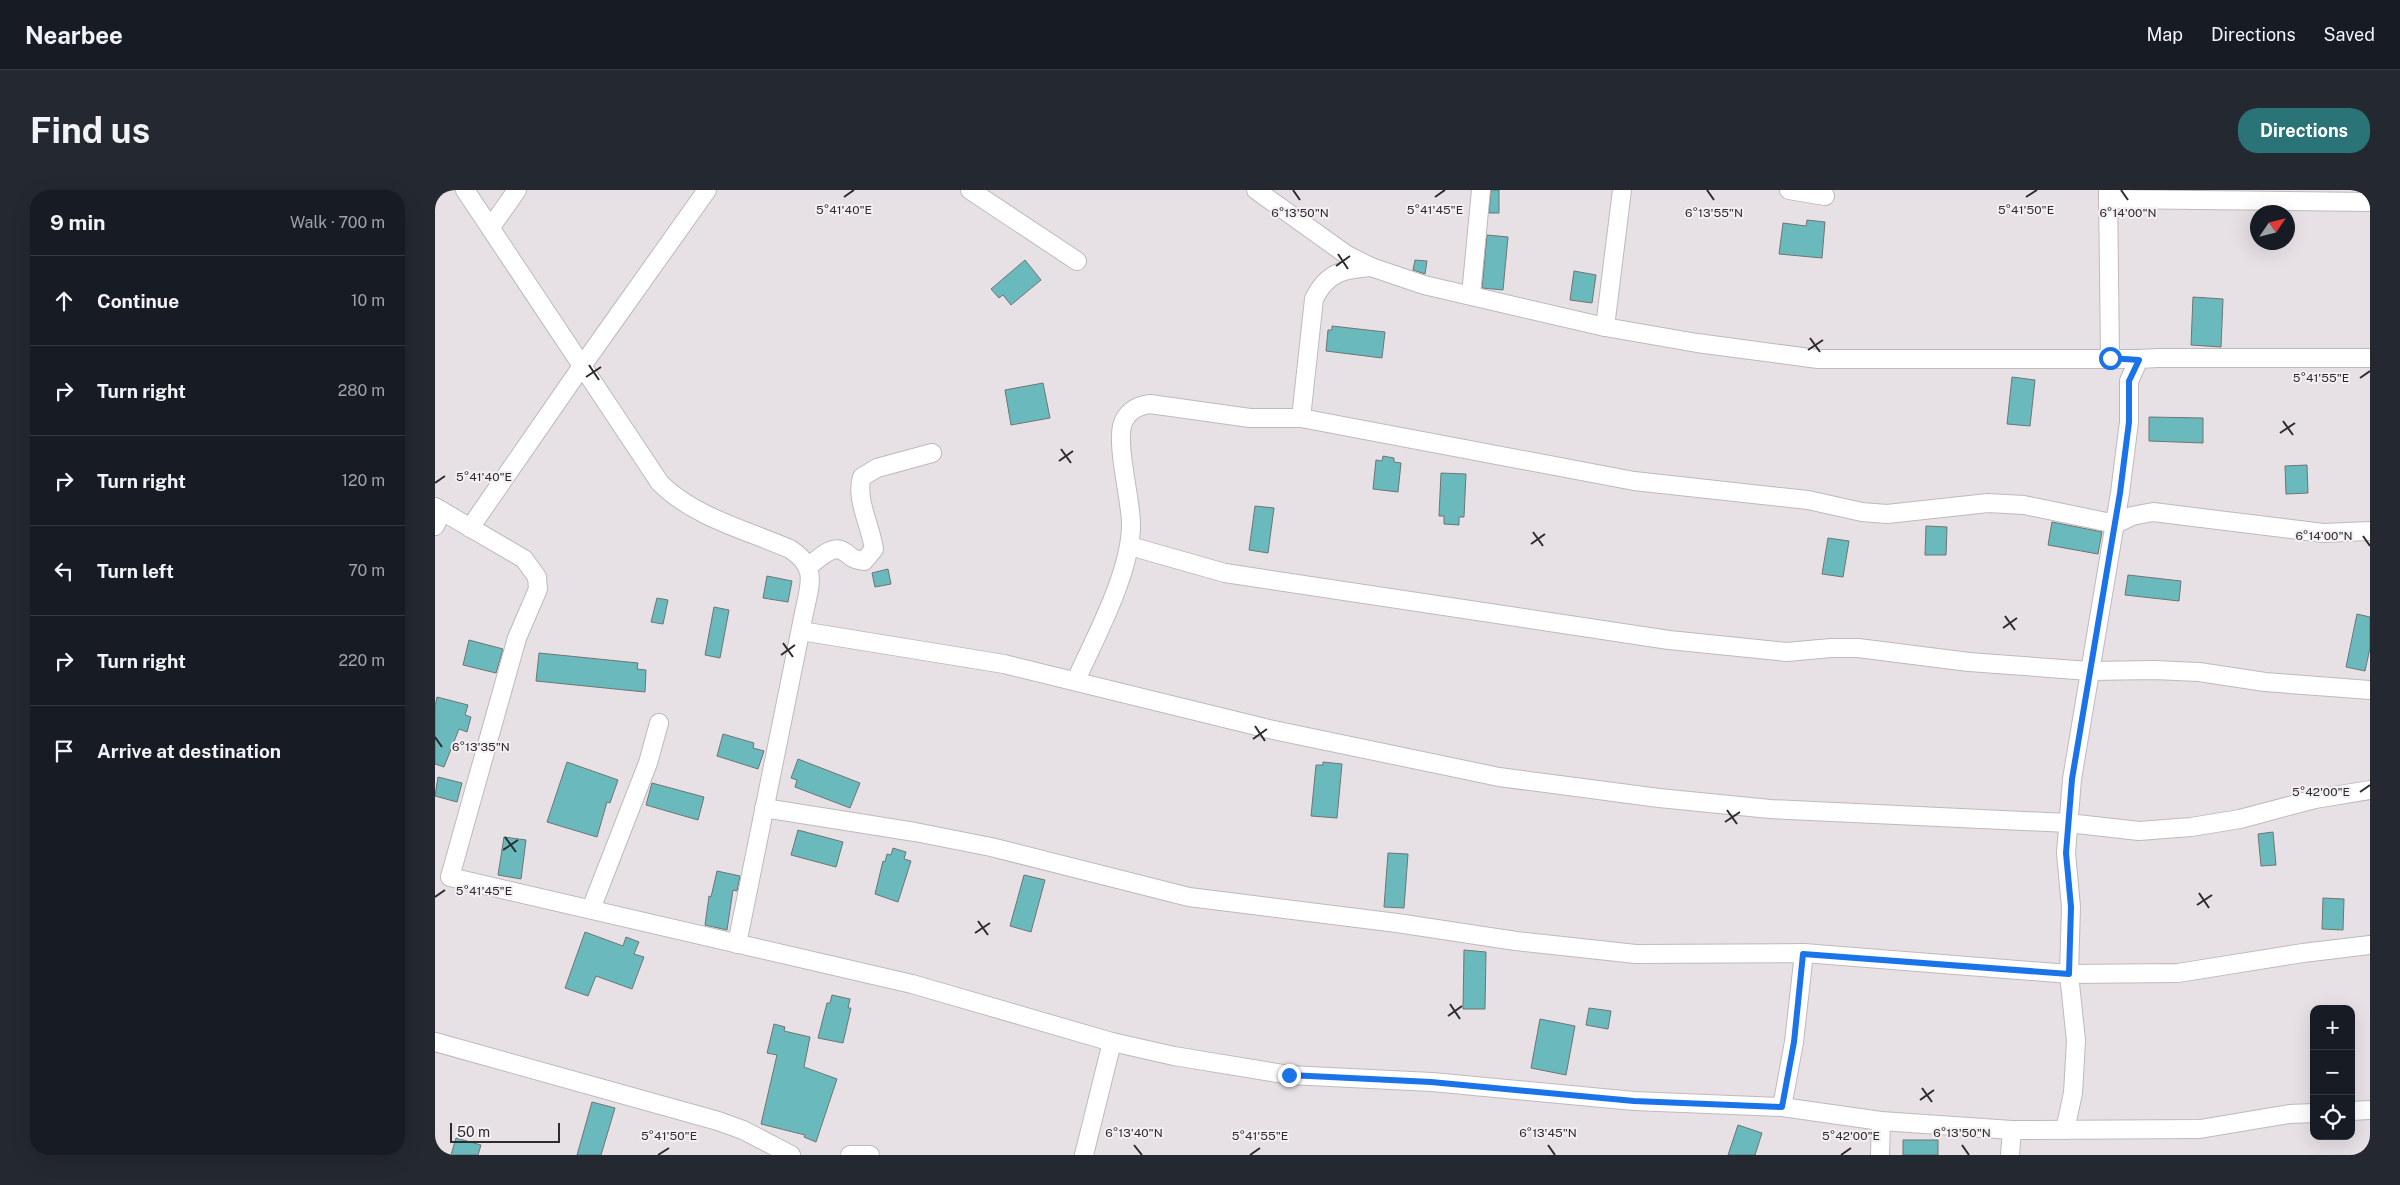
<!DOCTYPE html>
<html lang="en">
<head>
<meta charset="utf-8">
<style>
  :root { --surface:#171b24; --page:#242831; --text:#f1f3f6; --muted:#9ea1a6; --line:#363941; --accent:#2a7477 }
  body { margin:0; font-family:"Public Sans",sans-serif; background:var(--page); color:var(--text) }
  .controls { position:absolute; right:15px; bottom:15px; display:grid; overflow:hidden; border-radius:10px; box-shadow:0 5px 20px #0002 }
  .controls button { width:45px; height:45px; display:grid; place-items:center; padding:0; border:0; border-bottom:1px solid var(--line); background:var(--surface); color:var(--text); font:25px sans-serif }
  .compass { position:absolute; left:1815px; top:15px; width:45px; height:45px; border-radius:50%; background:var(--surface); box-shadow:0 5px 20px #0002; rotate:55deg }
  .scale { position:absolute; left:15px; bottom:12px; width:110px; box-sizing:border-box; padding-left:5px; border:2px solid #2d2b2c; border-top:0; font-size:14px; line-height:18px; white-space:nowrap; color:#2d2b2c; -webkit-text-stroke:4px #f4eff3; paint-order:stroke }
  .stop { position:absolute; width:15px; height:15px; margin:-11px; border:4px solid #1a73e8; border-radius:50%; background:#fff }
  .stop.end { background:#1a73e8; border-color:#fff; box-shadow:0 1px 5px #0008 }
  .list { margin:0; padding:0; list-style:none }
  h2 { display:flex; justify-content:space-between; align-items:center; height:65px; margin:0; padding:0 20px; font-size:21px }
  h2 small { font-size:16px; font-weight:400; color:var(--muted) }
  .list li { display:grid; grid-template-columns:32px 1fr auto; gap:15px; align-items:center; box-sizing:border-box; height:90px; padding:0 20px; border-top:1px solid var(--line) }
  .list b { display:block; font-size:19px; white-space:nowrap }
  .list em { font-size:16px; font-style:normal; color:var(--muted) }
  .icon { flex:none; width:28px; height:28px; fill:none; stroke:currentColor; stroke-width:2; stroke-linecap:round; stroke-linejoin:round }
  .map { position:relative; flex:none; width:1935px; height:965px; overflow:hidden; border-radius:20px }
  header { display:flex; align-items:center; gap:30px; box-sizing:border-box; height:70px; padding:0 25px; background:var(--surface); border-bottom:1px solid var(--line) }
  header strong { font-size:24px }
  nav { display:flex; gap:28px; margin-inline-start:auto; font-size:18px }
  .intro { display:flex; align-items:center; justify-content:space-between; box-sizing:border-box; height:120px; padding:0 30px }
  h1 { margin:0; font-size:35px }
  .button { padding:12px 22px; border-radius:20px; background:var(--accent); color:#fff; font-size:18px; font-weight:700 }
  main { display:flex; gap:30px; padding:0 30px }
  aside { flex:1; background:var(--surface); border-radius:20px; box-shadow:0 5px 20px #0002 }
  .map>svg:first-child { display:block }
</style>
</head>
<body>
<header>
<strong>Nearbee</strong>
<nav><a>Map</a><a>Directions</a><a>Saved</a></nav>
</header>
<div class="intro"><h1>Find us</h1><a class="button">Directions</a></div>
<main>
<aside>
<h2>9 min<small>Walk · 700 m</small></h2>
<ul class="list">
<li><svg class="icon" aria-label="ahead" viewBox="0 0 24 24"><path d="M12 20V5M6 11l6-6 6 6"/></svg><div><b>Continue</b></div><em>10 m</em></li>
<li><svg class="icon" aria-label="right" viewBox="0 0 24 24"><path d="M7 20v-9h11M14 6l5 5-5 5"/></svg><div><b>Turn right</b></div><em>280 m</em></li>
<li><svg class="icon" aria-label="right" viewBox="0 0 24 24"><path d="M7 20v-9h11M14 6l5 5-5 5"/></svg><div><b>Turn right</b></div><em>120 m</em></li>
<li><svg class="icon" aria-label="left" viewBox="0 0 24 24"><path d="M17 20v-9H6M10 6l-5 5 5 5"/></svg><div><b>Turn left</b></div><em>70 m</em></li>
<li><svg class="icon" aria-label="right" viewBox="0 0 24 24"><path d="M7 20v-9h11M14 6l5 5-5 5"/></svg><div><b>Turn right</b></div><em>220 m</em></li>
<li><svg class="icon" aria-label="arrive" viewBox="0 0 24 24"><path d="M6 21V4h12l-3 4 3 4H6"/></svg><div><b>Arrive at destination</b></div></li>
</ul>
</aside>
<div class="map">
<svg width="1935" height="965" viewBox="0 0 1935 965">
  <rect width="100%" height="100%" fill="#e7e1e5"/>
  <g fill="#6ab9bc" stroke="#6e7575">
    <polygon points="1056,0 1064,0 1064,23 1054,23"/>
    <polygon points="1372,30 1390,32 1387,68 1344,64 1348,33 1371,36"/>
    <polygon points="1052,45 1073,47 1068,100 1047,98"/>
    <polygon points="590,70 606,90 576,115 568,105 564,108 556,99"/>
    <polygon points="980,70 992,71 990,84 978,80"/>
    <polygon points="1139,81 1161,85 1157,113 1135,110"/>
    <polygon points="1758,107 1788,109 1786,157 1756,155"/>
    <polygon points="897,136 950,142 947,168 891,161 893,140 897,140"/>
    <polygon points="1577,187 1600,190 1595,236 1572,234"/>
    <polygon points="608,193 615,228 576,235 570,200"/>
    <polygon points="1714,227 1768,228 1768,253 1714,251"/>
    <polygon points="948,266 959,268 959,272 966,273 963,302 938,299 941,270 947,271"/>
    <polygon points="1872,275 1873,303 1851,304 1850,276"/>
    <polygon points="1006,283 1031,284 1029,327 1024,327 1024,335 1009,334 1009,326 1004,326"/>
    <polygon points="820,316 839,318 833,363 814,360"/>
    <polygon points="1617,332 1667,342 1663,364 1613,355"/>
    <polygon points="1491,336 1512,337 1511,365 1490,365"/>
    <polygon points="1393,348 1414,351 1408,387 1387,384"/>
    <polygon points="453,379 456,394 440,397 437,383"/>
    <polygon points="1693,385 1746,391 1744,411 1690,405"/>
    <polygon points="332,386 357,391 353,412 328,408"/>
    <polygon points="222,408 233,410 228,434 216,432"/>
    <polygon points="279,417 294,420 285,468 270,465"/>
    <polygon points="1922,424 1935,427 1935,458 1930,481 1911,477"/>
    <polygon points="34,450 68,459 61,483 28,475"/>
    <polygon points="104,463 203,473 202,479 211,480 210,502 101,491"/>
    <polygon points="2,507 33,515 30,525 36,527 32,542 24,539 9,577 0,574 0,516"/>
    <polygon points="288,544 319,553 318,558 329,561 323,579 282,566"/>
    <polygon points="363,569 425,593 415,618 360,597 362,590 356,588"/>
    <polygon points="132,572 183,590 175,613 172,612 162,647 112,632"/>
    <polygon points="888,572 907,574 902,628 876,626 881,575 888,575"/>
    <polygon points="3,587 27,593 22,612 0,606"/>
    <polygon points="217,593 269,607 263,630 211,615"/>
    <polygon points="363,640 408,652 401,677 356,665"/>
    <polygon points="1838,642 1841,675 1826,676 1823,644"/>
    <polygon points="69,647 91,650 86,689 63,685"/>
    <polygon points="458,658 471,662 469,669 476,671 463,712 440,704 448,671 450,672 452,664 456,665"/>
    <polygon points="953,663 973,664 969,718 949,717"/>
    <polygon points="282,681 305,686 302,701 298,700 292,740 270,735 274,706 276,707"/>
    <polygon points="589,685 610,690 596,742 575,736"/>
    <polygon points="1888,708 1909,709 1908,740 1887,739"/>
    <polygon points="150,742 188,756 191,747 204,752 199,764 209,767 197,799 161,786 153,806 130,798"/>
    <polygon points="1029,760 1051,762 1050,819 1028,819"/>
    <polygon points="397,805 415,809 413,818 416,818 408,853 383,848 392,813 395,813"/>
    <polygon points="1154,818 1176,821 1173,839 1151,835"/>
    <polygon points="1105,829 1140,836 1131,885 1096,878"/>
    <polygon points="339,834 350,837 349,841 375,847 369,877 402,889 381,952 369,947 370,945 326,934 342,865 332,863"/>
    <polygon points="157,912 180,918 166,965 142,965"/>
    <polygon points="1303,935 1327,943 1320,965 1293,965"/>
    <polygon points="21,948 46,955 43,965 16,965"/>
    <rect x="1468" y="950" width="35" height="15"/>
  </g>
  <g fill="none" stroke-linecap="round" stroke-linejoin="round">
    <g stroke="#bfb9bd" stroke-width="20">
      <g id="minor">
        <path d="M30 0 225 293C259 327 311 340 355 359 383 377 375 394 369 423L302 754"/>
        <polyline points="535,0 642,71"/>
        <polyline points="821,0 912,65 936,77 989,95 1170,137"/>
        <polyline points="1187,0 1170,137 1262,153 1383,169 1704,169"/>
        <polyline points="1354,0 1390,6"/>
        <polyline points="1673,0 1675,168"/>
        <polyline points="1673,9 1935,12"/>
        <polyline points="56,37 82,0"/>
        <path d="M936 77C909 79 892 82 879 109L866 228 1199 291 1373 310 1427 322 1452 324 1553 313 1589 315 1681 334 1697 326 1718 322 1888 343 1935 341"/>
        <polyline points="1036,105 1046,0"/>
        <polyline points="0,317 89,369 102,387 103,399 82,448 15,687 477,794 677,852 739,866 854,885 997,892 1199,911 1347,917 1446,931 1577,940 1765,939 1854,924 1879,923"/>
        <polyline points="0,336 7,321"/>
        <polyline points="35,338 147,176 272,0"/>
        <polyline points="695,356 790,383 1234,450 1352,462 1396,458 1423,458 1534,472 1655,481 1719,480 1764,482 1830,492 1935,500"/>
        <path d="M374 376C382 370 397 354 408 361 418 367 415 369 429 371L439 359C436 337 420 308 427 287L442 278 497 263"/>
        <polyline points="366,441 569,474 834,539 1064,587 1224,608 1335,619 1633,633 1704,641 1756,637 1805,629 1880,609 1935,600"/>
        <path d="M641 490C661 446 697 380 696 332 695 307 682 257 687 236 691 222 701 216 715 214L815 228H866"/>
        <polyline points="329,618 480,642 556,657 754,707 962,733 1081,751 1201,764 1369,763 1634,784 1743,783 1868,763 1935,755"/>
        <polyline points="156,719 213,573 224,533"/>
        <polyline points="0,852 283,931 308,940 356,965"/>
        <polyline points="1347,917 1359,852 1369,763"/>
        <polyline points="1916,921 1935,920"/>
        <polyline points="1630,940 1638,903 1641,851 1634,784 1636,717 1631,663 1637,589 1685,303 1694,232 1694,191 1704,169 1723,168 1935,168"/>
        <polyline points="415,965 435,965"/>
        <polyline points="649,965 677,852"/>
        <polyline points="1445,965 1446,931"/>
        <polyline points="1575,965 1577,940"/>
      </g>
    </g>
    <use href="#minor" stroke="#fff" stroke-width="18"/>
  </g>
  <g fill="none" stroke-linecap="round" stroke-linejoin="round">
    <polyline stroke="#1a73e8" stroke-width="6" points="854,885 996,892 1199,911 1347,917 1359,852 1368,764 1634,784 1636,717 1631,663 1637,589 1685,303 1694,232 1694,191 1704,170 1675,168"/>
  </g>
  <path fill="none" stroke="#2d2b2c" stroke-width="2" d="M858 0 865 10M1272 0 1279 10M1686 0 1693 10M409 7 419 0M1000 7 1010 0M1591 7 1602 0M903 64 913 79M901 76 915 66M1375 148 1385 162M1373 160 1388 150M154 175 164 190M151 187 166 177M1925 188 1935 181M1848 231 1858 245M1845 243 1860 233M626 259 636 273M624 271 638 261M0 293 10 286M1098 342 1108 356M1928 346 1935 356M1096 354 1110 344M1570 426 1580 440M1568 438 1582 428M348 453 358 467M346 465 360 455M820 536 830 551M0 547 7 557M818 549 832 539M1925 602 1935 595M1292 620 1302 634M1290 632 1305 622M70 647 81 662M68 660 83 650M1764 703 1774 718M0 707 10 700M1762 715 1777 705M543 731 553 745M540 743 555 733M1015 814 1025 829M1013 826 1027 816M1487 898 1497 912M1485 910 1499 900M699 955 707 965M1113 955 1120 965M1527 955 1534 965M223 965 234 958M815 965 825 958M1406 965 1416 958"/>
  <g font-size="12" text-anchor="middle" fill="#2d2b2c" stroke="#f4eff3" stroke-width="4" stroke-linejoin="round" paint-order="stroke">
    <text x="409" y="24">5°41'40"E</text>
    <text x="1000" y="24">5°41'45"E</text>
    <text x="1591" y="24">5°41'50"E</text>
    <text x="865" y="27">6°13'50"N</text>
    <text x="1279" y="27">6°13'55"N</text>
    <text x="1693" y="27">6°14'00"N</text>
    <text x="1886" y="192">5°41'55"E</text>
    <text x="49" y="291">5°41'40"E</text>
    <text x="1889" y="350">6°14'00"N</text>
    <text x="46" y="561">6°13'35"N</text>
    <text x="1886" y="606">5°42'00"E</text>
    <text x="49" y="705">5°41'45"E</text>
    <text x="699" y="947">6°13'40"N</text>
    <text x="1113" y="947">6°13'45"N</text>
    <text x="1527" y="947">6°13'50"N</text>
    <text x="234" y="950">5°41'50"E</text>
    <text x="825" y="950">5°41'55"E</text>
    <text x="1416" y="950">5°42'00"E</text>
  </g>
</svg>
<div class="controls">
<button>+</button>
<button>−</button>
<button><svg class="icon" aria-label="locate" viewBox="0 0 24 24"><circle cx="12" cy="12" r="6"/><path d="M12 2v4M12 18v4M2 12h4M18 12h4"/></svg></button>
</div>
<svg class="compass" viewBox="-18 -18 36 36"><path d="M0-13l5 13h-10z" fill="#e53935"/><path d="M0 13l5-13h-10z" fill="#9ea1a6"/></svg>
<div class="scale">50 m</div>
<div class="stop" style="left:1675px;top:168px"></div>
<div class="stop end" style="left:854px;top:885px"></div>
</div>
</main>
</body>
</html>
